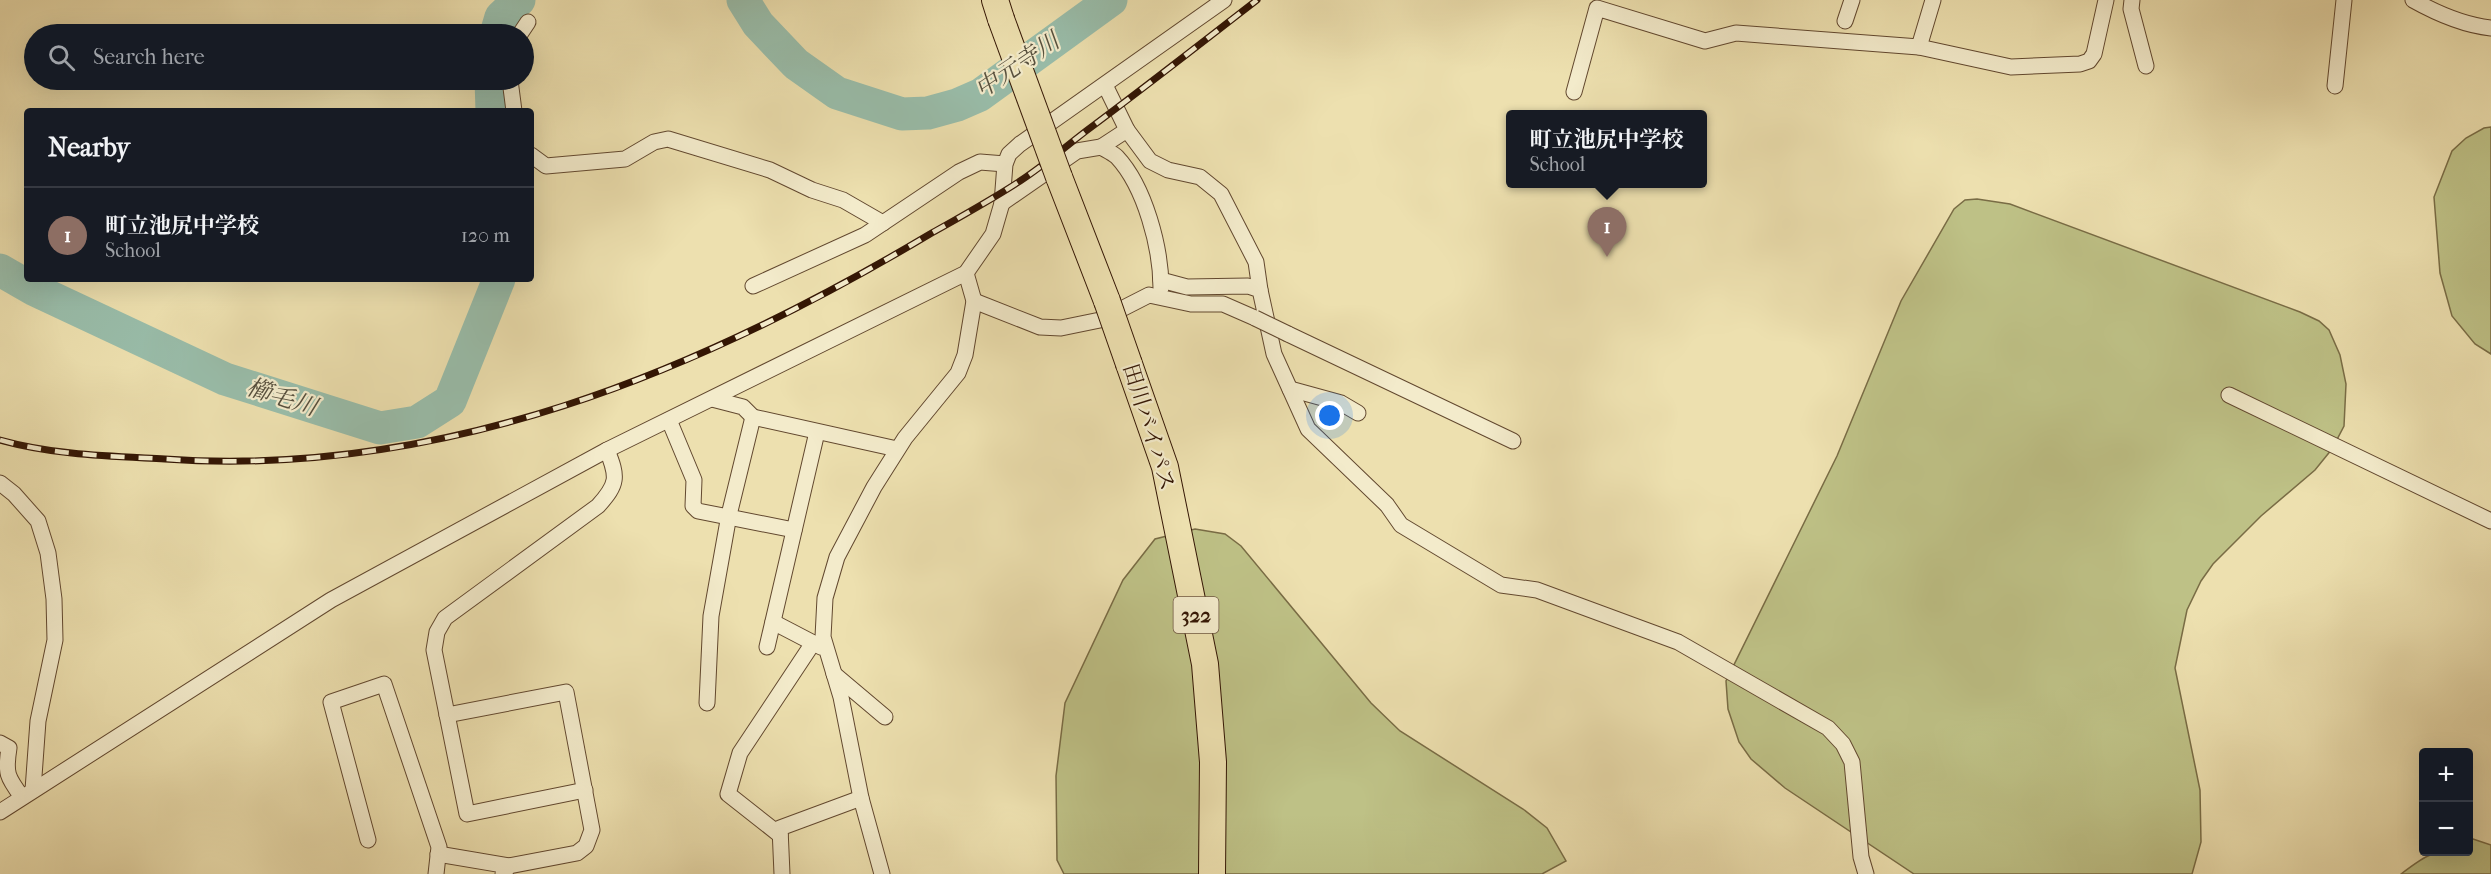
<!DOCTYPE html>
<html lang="en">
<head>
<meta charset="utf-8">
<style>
  :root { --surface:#171b24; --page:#242831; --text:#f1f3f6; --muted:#9ea1a6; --line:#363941; --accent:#7c3aed }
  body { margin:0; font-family:"IM FELL French Canon","Noto Serif JP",serif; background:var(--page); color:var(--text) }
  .controls { position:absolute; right:18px; bottom:18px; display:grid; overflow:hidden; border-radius:6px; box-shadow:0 6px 24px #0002 }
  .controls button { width:54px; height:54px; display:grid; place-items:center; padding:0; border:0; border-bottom:2px solid var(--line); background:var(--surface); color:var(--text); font:30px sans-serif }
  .you { position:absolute; left:1330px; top:416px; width:21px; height:21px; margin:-15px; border:4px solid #fff; border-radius:50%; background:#1a73e8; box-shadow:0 0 0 9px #1a73e833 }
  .badge { display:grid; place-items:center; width:39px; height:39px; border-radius:50%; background:var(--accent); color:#fff; font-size:20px; font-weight:700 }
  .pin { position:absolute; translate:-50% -50px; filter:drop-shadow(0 2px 3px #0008) }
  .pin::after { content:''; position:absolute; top:32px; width:21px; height:18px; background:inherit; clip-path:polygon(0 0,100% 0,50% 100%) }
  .popup { position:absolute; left:1506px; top:110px; width:201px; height:78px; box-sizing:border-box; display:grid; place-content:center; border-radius:6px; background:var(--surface); filter:drop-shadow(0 2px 4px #0005); font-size:20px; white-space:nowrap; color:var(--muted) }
  .popup b { font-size:22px; color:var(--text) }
  .popup::after { content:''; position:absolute; left:50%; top:100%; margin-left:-12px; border:12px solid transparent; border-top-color:var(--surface) }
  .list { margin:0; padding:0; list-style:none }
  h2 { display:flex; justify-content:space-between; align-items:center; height:78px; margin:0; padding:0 24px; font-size:26px }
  h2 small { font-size:20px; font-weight:400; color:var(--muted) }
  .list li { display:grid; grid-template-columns:39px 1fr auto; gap:18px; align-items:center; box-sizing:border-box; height:96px; padding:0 24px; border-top:2px solid var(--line) }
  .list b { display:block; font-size:22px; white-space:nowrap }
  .list p { margin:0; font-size:20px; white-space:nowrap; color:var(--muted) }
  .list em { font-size:20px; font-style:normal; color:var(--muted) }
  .icon { flex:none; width:33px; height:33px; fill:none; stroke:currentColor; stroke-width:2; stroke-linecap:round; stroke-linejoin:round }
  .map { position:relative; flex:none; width:2491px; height:874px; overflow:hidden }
  .search { position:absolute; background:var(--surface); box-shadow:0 6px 24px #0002; left:24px; top:24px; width:510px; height:66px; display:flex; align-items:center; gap:15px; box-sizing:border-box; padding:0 21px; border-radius:33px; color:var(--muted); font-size:22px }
  .panel { position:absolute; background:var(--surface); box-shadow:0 6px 24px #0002; left:24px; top:108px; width:510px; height:174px; border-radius:6px }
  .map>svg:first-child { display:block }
</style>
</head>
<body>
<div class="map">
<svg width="2491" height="874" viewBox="0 0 2491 874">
  <rect width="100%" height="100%" fill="#ede0af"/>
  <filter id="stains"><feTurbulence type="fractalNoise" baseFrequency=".00333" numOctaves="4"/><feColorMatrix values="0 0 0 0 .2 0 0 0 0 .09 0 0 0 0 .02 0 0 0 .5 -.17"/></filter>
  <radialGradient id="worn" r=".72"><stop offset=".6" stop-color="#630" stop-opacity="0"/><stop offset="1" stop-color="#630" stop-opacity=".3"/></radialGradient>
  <g fill="#bec186" stroke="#796c45" stroke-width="1.5">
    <polygon points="2491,127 2491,354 2475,344 2452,316 2440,273 2434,197 2452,151 2466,138 2484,128"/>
    <polygon points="1977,199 2010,204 2300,312 2319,321 2329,330 2340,355 2346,384 2344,426 2332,449 2315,470 2261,516 2213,564 2201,581 2187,610 2175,668 2200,790 2201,842 2192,874 1914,874 1785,788 1751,759 1739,742 1728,709 1726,681 1837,456 1901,301 1954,209 1965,200"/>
    <polygon points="1195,529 1225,534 1241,546 1371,703 1400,731 1523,809 1547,828 1566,861 1542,874 1064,874 1057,860 1056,776 1065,703 1123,580 1155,539"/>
    <path d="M2473 839 2491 845V874H2401C2431 851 2431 852 2468 852L2469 840Z"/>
  </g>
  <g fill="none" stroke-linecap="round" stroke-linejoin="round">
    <g stroke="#99bdaa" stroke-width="33">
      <polyline points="743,0 758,24 796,64 837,93 902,114 928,113 957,105 980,95 1111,0"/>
      <polyline points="496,34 501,17 519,0"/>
      <polyline points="491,80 492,111"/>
      <polyline points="0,270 33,289 225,379 380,428 417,422 450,401 499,279"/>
    </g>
    <g stroke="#62482f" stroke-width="17">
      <g id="minor">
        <polyline points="2132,0 2131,9 2146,66"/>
        <path d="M2413 0C2438 14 2463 25 2491 28"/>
        <polyline points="1845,21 1852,0"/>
        <polyline points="520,34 528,22"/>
        <polyline points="1919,47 2011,67 2080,64 2089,61 2094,54 2106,0"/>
        <polyline points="510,80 514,111"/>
        <polyline points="1105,85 1127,130"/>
        <polyline points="2335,86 2344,0"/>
        <polyline points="1574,92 1597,8 1705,41 1736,33 1919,47 1933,0"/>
        <polyline points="1101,147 1127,130 1150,161 1168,170 1200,177 1221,194 1256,262 1260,290"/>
        <polyline points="531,155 546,166 625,159 654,142 668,139 770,170 812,190 843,200 883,223"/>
        <path d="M1002 203 1077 151 1101 147C1106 150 1113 153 1117 157 1145 187 1161 248 1161 288"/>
        <polyline points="1161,280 1187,287 1248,286 1260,290 1274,354 1308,429 1387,505 1401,525 1501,585 1537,590 1678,642 1828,728 1843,744 1852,762 1861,857 1866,874"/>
        <polyline points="753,286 865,235 959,172 980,162 1005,164"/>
        <polyline points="974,301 1040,327 1061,328 1100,320 1149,295 1191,304 1223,304 1255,318"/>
        <polyline points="1288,334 1513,441"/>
        <polyline points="1290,389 1341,403 1358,413"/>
        <polyline points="2229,395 2491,521"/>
        <polyline points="712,399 743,407 753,417"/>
        <polyline points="669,420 694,480 693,506 698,511 794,530"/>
        <polyline points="0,483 14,494 38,521 48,553 54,599 55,640 38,721 33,790"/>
        <polyline points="773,622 821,647"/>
        <polyline points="767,647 817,432"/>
        <polyline points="834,674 885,717"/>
        <polyline points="707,703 711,616 729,515 753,417 897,449"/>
        <polyline points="447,715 566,692 592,830 586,846 577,853 509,866 503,874"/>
        <path d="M0 743 9 748C5 773 7 777 22 797"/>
        <path d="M585 790 467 814 434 650 437 632 445 618 598 506C618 484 618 477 607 450"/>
        <polyline points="0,812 331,600 607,450 966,273 993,234 1002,203 1005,164 1009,154 1020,144 1224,0"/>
        <polyline points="780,835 728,794 740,753 813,643"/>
        <polyline points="368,840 331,702 384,684 439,847 436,874"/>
        <polyline points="438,854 509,866"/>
        <polyline points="782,874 780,828 861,798"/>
        <polyline points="882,874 861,798 841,697 823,637 825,598 837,557 874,487 905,438 958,373 965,355 974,301 966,273"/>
      </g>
    </g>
    <g stroke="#341604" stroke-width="28">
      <g id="trunk">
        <polyline points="995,0 1001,19"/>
        <polyline points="1059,177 1107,301"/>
        <polyline points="1129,364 1165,467 1205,664 1213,762 1212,874"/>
      </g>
    </g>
    <use href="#minor" stroke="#f3ebcb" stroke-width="15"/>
    <use href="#trunk" stroke="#ede0af" stroke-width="26"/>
    <g stroke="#341604" stroke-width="7">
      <path id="rail" d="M0 440C54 455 109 456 165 459 442 478 697 373 930 234 960 217 991 200 1020 181 1043 166 1064 148 1086 131 1144 88 1200 44 1257 0"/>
    </g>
    <use href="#rail" stroke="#f3ebcb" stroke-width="4.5" stroke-dasharray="14" stroke-linecap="butt"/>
    <g stroke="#62482f" stroke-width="17" stroke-linecap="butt">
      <polyline id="minor-bridge" points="1255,318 1288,334"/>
    </g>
    <g stroke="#341604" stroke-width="28" stroke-linecap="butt">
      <g id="trunk-bridge">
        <polyline points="1001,19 1059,177"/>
        <polyline points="1107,301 1129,364"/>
      </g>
    </g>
    <use href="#minor-bridge" stroke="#f3ebcb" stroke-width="15"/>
    <use href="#trunk-bridge" stroke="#ede0af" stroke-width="26"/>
  </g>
  <g text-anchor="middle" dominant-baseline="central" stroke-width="4.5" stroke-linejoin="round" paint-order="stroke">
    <rect fill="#f3ebcb" stroke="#6d5640" stroke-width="1.5" x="1173.5" y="597" width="45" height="36" rx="4.5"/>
    <g font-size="21" font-weight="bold" fill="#341604">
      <text x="1196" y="615">322</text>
    </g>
    <g font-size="22" fill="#341604" stroke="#f3ebcb">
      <text transform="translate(1149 427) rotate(73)">田川バイパス</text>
    </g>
    <g font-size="24" font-style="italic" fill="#57503e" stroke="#f3ebcb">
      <text transform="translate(1017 65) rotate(-34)">中元寺川</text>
      <text transform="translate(282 397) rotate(18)">櫛毛川</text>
    </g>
  </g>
  <rect width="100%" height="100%" filter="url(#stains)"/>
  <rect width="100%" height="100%" fill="url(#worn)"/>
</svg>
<div class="controls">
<button>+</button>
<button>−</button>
</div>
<div class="you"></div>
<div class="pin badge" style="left:1607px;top:257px;background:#8d6e63">1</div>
<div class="popup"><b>町立池尻中学校</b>School</div>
<div class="search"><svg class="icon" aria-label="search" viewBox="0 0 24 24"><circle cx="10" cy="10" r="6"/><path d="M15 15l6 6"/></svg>Search here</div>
<section class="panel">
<h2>Nearby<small></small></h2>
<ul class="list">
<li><span class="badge" style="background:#8d6e63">1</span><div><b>町立池尻中学校</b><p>School</p></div><em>120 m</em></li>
</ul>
</section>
</div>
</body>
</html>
